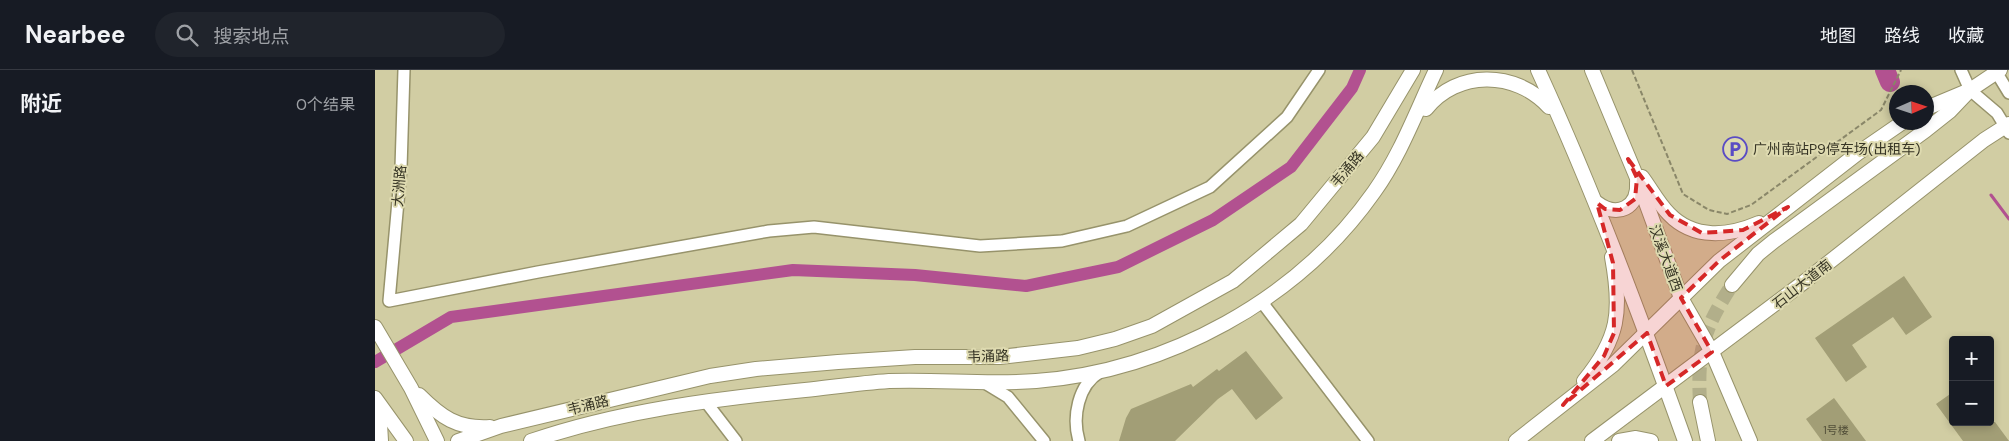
<!DOCTYPE html>
<html lang="zh">
<head>
<meta charset="utf-8">
<style>
  :root { --surface:#171b24; --page:#20242c; --text:#f1f3f6; --muted:#9ea1a6; --line:#363941 }
  body { margin:0; font-family:"DM Sans","Noto Sans SC",sans-serif; background:var(--page); color:var(--text) }
  .controls { position:absolute; right:15px; bottom:15px; display:grid; overflow:hidden; border-radius:5px; box-shadow:0 2px 8px #0003 }
  .controls button { width:45px; height:45px; display:grid; place-items:center; padding:0; border:0; border-bottom:1px solid var(--line); background:var(--surface); color:var(--text); font:25px sans-serif }
  .compass { position:absolute; left:1514px; top:15px; width:45px; height:45px; border-radius:50%; background:var(--surface); box-shadow:0 2px 8px #0003; rotate:87deg }
  .list { margin:0; padding:0; list-style:none }
  h2 { display:flex; justify-content:space-between; align-items:center; height:65px; margin:0; padding:0 20px; font-size:21px }
  h2 small { font-size:16px; font-weight:400; color:var(--muted) }
  .icon { flex:none; width:28px; height:28px; fill:none; stroke:currentColor; stroke-width:2; stroke-linecap:round; stroke-linejoin:round }
  .map { position:relative; flex:none; width:1634px; height:371px; overflow:hidden }
  header { display:flex; align-items:center; gap:30px; box-sizing:border-box; height:70px; padding:0 25px; background:var(--surface); border-bottom:1px solid var(--line) }
  header strong { font-size:24px }
  nav { display:flex; gap:28px; margin-inline-start:auto; font-size:18px }
  .search { width:350px; height:45px; background:var(--page); display:flex; align-items:center; gap:12px; box-sizing:border-box; padding:0 18px; border-radius:28px; color:var(--muted); font-size:19px }
  main { display:flex }
  aside { flex:1; background:var(--surface) }
  .map>svg:first-child { display:block }
</style>
</head>
<body>
<header>
<strong>Nearbee</strong>
<div class="search"><svg class="icon" aria-label="search" viewBox="0 0 24 24"><circle cx="10" cy="10" r="6"/><path d="M15 15l6 6"/></svg>搜索地点</div>
<nav><a>地图</a><a>路线</a><a>收藏</a></nav>
</header>
<main>
<aside>
<h2>附近<small>0个结果</small></h2>
<ul class="list">
</ul>
</aside>
<div class="map">
<svg width="1634" height="371" viewBox="0 0 1634 371">
  <rect width="100%" height="100%" fill="#d1cda3"/>
  <g fill="none" stroke-linecap="round" stroke-linejoin="round">
    <polyline stroke="#b25190" stroke-width="3" points="1616,125 1634,149"/>
    <polyline stroke="#b25190" stroke-width="12" points="0,292 76,247 418,200 540,205 651,216 743,197 838,150 916,97 977,18 985,0"/>
    <polyline stroke="#b25190" stroke-width="20" points="1510,0 1515,12"/>
  </g>
  <g fill="#a29e76">
    <polygon points="1529,206 1557,247 1531,265 1518,247 1477,275 1492,297 1471,312 1440,268"/>
    <polygon points="871,281 908,328 881,350 857,319 843,329 800,371 744,371 751,348 756,339 816,314 818,317 842,299 844,301"/>
    <polygon points="1578,322 1578,352 1620,352 1634,371 1588,371 1561,334"/>
    <polygon points="1459,328 1491,371 1447,371 1431,349"/>
  </g>
  <g fill="none" stroke-linecap="round" stroke-linejoin="round">
    <path stroke="#b2af8a" stroke-width="14" stroke-dasharray="14 7" stroke-linecap="butt" d="M1325 332C1322 280 1329 258 1357 215"/>
    <g stroke="#97936b" stroke-width="14">
      <g id="minor">
        <polyline points="29,0 26,98 14,231 163,202 394,161 439,157 605,176 687,171 752,156 835,117 912,47 944,0"/>
        <polyline points="1586,0 1595,20 1622,43 1634,63"/>
        <polyline points="1620,0 1634,23"/>
        <polyline points="886,231 993,371"/>
        <polyline points="610,313 633,327 669,371"/>
        <polyline points="331,332 361,371"/>
        <path d="M704 371C697 347 703 315 725 302"/>
      </g>
    </g>
    <g stroke="#97936b" stroke-width="16">
      <g id="major">
        <path d="M1163 0C1219 122 1265 245 1310 371"/>
        <polyline points="1217,0 1262,108 1306,228 1337,282 1375,371"/>
        <polyline points="1552,38 1595,20 1625,0"/>
        <path d="M1051 39C1082 0 1140 0 1174 37"/>
        <path d="M1267 107C1276 119 1283 133 1294 144 1319 170 1354 166 1384 153"/>
        <path d="M1222 133C1242 148 1264 138 1262 112"/>
        <polyline points="1357,215 1383,184 1399,171 1551,60 1575,41 1595,20"/>
        <polyline points="0,257 36,318 62,371"/>
        <path d="M1209 311C1244 268 1247 242 1237 187"/>
        <path d="M44 325C66 347 82 359 115 357"/>
        <polyline points="0,328 31,371"/>
        <polyline points="1325,332 1333,371"/>
        <polyline points="4,336 6,371"/>
        <polyline points="83,371 126,356 335,306 381,299 463,292 540,287 625,287 703,278 740,269 777,256 858,211 926,154 998,67 1038,0"/>
        <path d="M156 371C244 341 338 329 430 320 458 317 486 313 514 311 563 309 612 315 661 311 792 301 923 230 999 122 1026 84 1041 42 1061 0"/>
        <polyline points="1141,371 1238,295 1344,191 1483,83 1528,52"/>
        <polyline points="1217,371 1429,212 1609,70 1634,54"/>
        <polyline points="1244,371 1261,368 1276,371"/>
      </g>
    </g>
    <polyline stroke="#8a8769" stroke-width="2" stroke-dasharray="5 2.5" stroke-linecap="butt" points="1257,0 1308,124 1334,140 1352,144 1376,135 1506,40 1526,0"/>
    <use href="#minor" stroke="#fff" stroke-width="11"/>
    <use href="#major" stroke="#fff" stroke-width="14"/>
  </g>
  <path fill="#d62828" fill-opacity="0.2" stroke="#d62828" stroke-width="4" stroke-dasharray="10 6" stroke-linejoin="round" d="M1253 89 1295 145 1327 163 1368 160 1413 137 1344 191 1306 228 1337 282 1291 316 1272 263 1188 335 1229 286 1239 263 1238 193 1222 133 1230 139 1245 140 1260 129 1262 108Z"/>
  <defs>
    <g id="parking-ring" transform="scale(1.25)"><circle r="9.5" fill="#dedab0" stroke="#5a4cc4" stroke-width="1.5"/><path d="M-3.5-5.5H1a3.5 3.5 0 0 1 0 7H-1V5.5H-3.5ZM-1-3.4V-.6H.8a1.4 1.4 0 0 0 0-2.8Z" fill="#5a4cc4"/></g>
  </defs>
  <g fill-rule="evenodd">
    <use href="#parking-ring" x="1360" y="79"/>
  </g>
  <g text-anchor="middle" dominant-baseline="central" stroke-width="4" stroke-linejoin="round" paint-order="stroke">
    <g font-size="11" fill="#524f39">
      <text x="1461" y="360">1号楼</text>
    </g>
    <g font-size="14" fill="#373525" stroke="#dedab0" text-anchor="start">
      <text x="1378" y="79">广州南站P9停车场(出租车)</text>
    </g>
    <g font-size="14" fill="#373525" stroke="#dedab0">
      <text transform="translate(972 99) rotate(-50)">韦涌路</text>
      <text transform="translate(24 116) rotate(-85)">大洲路</text>
      <text transform="translate(1291 188) rotate(70)">汉溪大道西</text>
      <text transform="translate(1427 214) rotate(-38)">石山大道南</text>
      <text transform="translate(613 286) rotate(-2)">韦涌路</text>
      <text transform="translate(213 335) rotate(-14)">韦涌路</text>
    </g>
  </g>
</svg>
<div class="controls">
<button>+</button>
<button>−</button>
</div>
<svg class="compass" viewBox="-18 -18 36 36"><path d="M0-13l5 13h-10z" fill="#e53935"/><path d="M0 13l5-13h-10z" fill="#9ea1a6"/></svg>
</div>
</main>
</body>
</html>
